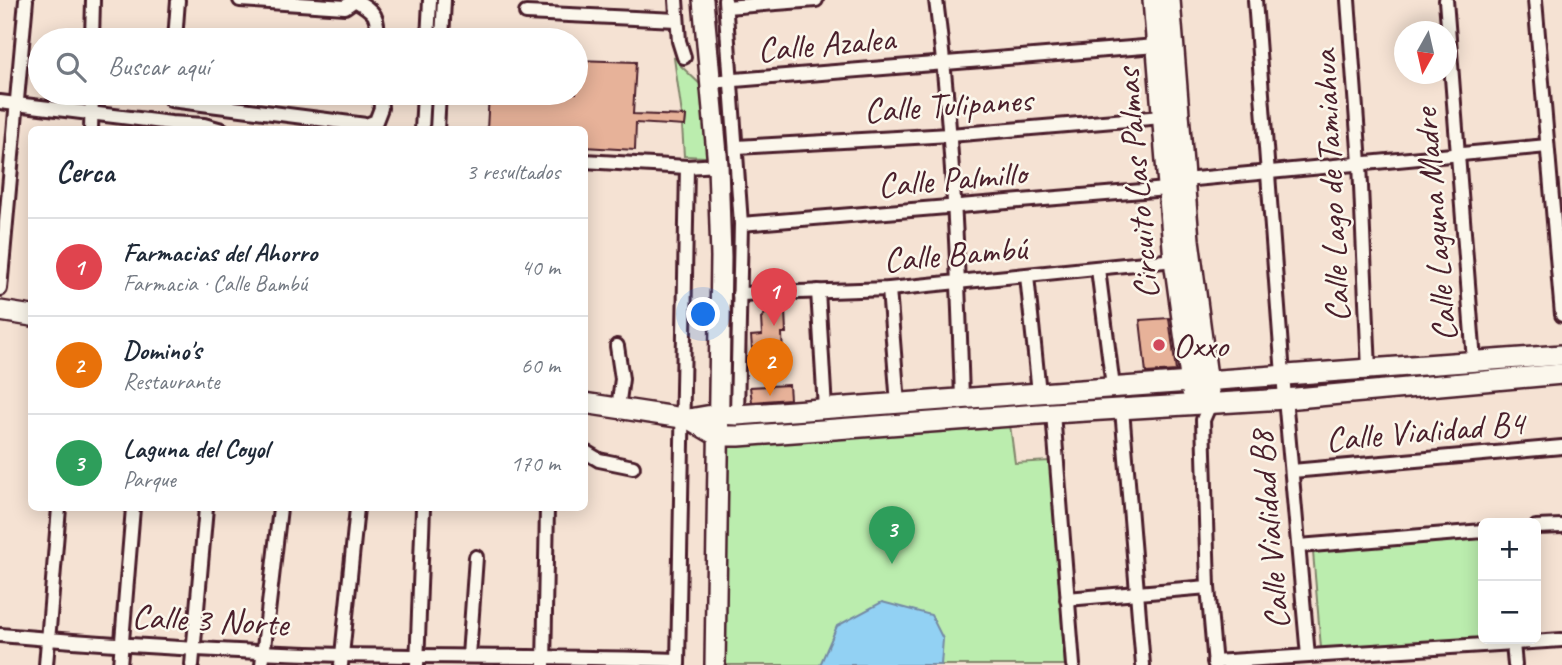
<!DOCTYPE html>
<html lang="es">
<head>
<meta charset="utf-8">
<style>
  :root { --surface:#fff; --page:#f2f2f3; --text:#1f2937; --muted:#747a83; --line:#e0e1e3; --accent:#1a73e8 }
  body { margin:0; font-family:Caveat,sans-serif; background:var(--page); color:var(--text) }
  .controls { position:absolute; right:21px; bottom:21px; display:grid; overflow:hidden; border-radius:10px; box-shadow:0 4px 18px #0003 }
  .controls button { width:63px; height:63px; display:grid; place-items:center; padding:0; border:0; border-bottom:2px solid var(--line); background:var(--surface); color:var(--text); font:35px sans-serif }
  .compass { position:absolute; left:1394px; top:21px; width:63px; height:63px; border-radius:50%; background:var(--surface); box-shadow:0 4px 18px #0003; rotate:188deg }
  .you { position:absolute; left:704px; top:315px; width:24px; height:24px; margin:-18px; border:5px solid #fff; border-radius:50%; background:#1a73e8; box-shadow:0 0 0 10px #1a73e833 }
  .badge { display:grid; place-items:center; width:46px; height:46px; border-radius:50%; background:var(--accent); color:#fff; font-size:23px; font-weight:700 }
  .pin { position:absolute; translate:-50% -58px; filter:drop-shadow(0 2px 4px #0008) }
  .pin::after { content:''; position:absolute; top:37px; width:24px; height:21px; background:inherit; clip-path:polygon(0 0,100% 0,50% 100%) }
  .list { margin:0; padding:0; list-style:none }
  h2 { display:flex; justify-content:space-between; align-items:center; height:91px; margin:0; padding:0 28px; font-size:30px }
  h2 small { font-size:23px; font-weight:400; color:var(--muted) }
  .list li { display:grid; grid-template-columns:46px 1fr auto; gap:21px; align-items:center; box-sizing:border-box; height:98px; padding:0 28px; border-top:2px solid var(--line) }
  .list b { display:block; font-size:26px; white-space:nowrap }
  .list p { margin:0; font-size:23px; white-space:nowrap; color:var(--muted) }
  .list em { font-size:23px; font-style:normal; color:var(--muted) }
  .icon { flex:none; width:38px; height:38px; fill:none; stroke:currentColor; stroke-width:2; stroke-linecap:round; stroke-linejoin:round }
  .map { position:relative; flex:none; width:1562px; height:665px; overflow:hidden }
  .search { position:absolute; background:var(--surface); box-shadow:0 4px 18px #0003; left:28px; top:28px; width:560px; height:77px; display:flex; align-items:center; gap:18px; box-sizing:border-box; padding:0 24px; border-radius:38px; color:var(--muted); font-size:26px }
  .panel { position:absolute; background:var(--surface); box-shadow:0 4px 18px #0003; left:28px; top:126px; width:560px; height:385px; border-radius:10px }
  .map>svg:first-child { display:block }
</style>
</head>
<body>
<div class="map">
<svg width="1562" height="665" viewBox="0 0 1562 665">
  <rect width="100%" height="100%" fill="#f5e2d3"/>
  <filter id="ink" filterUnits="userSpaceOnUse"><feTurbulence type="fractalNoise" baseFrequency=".0143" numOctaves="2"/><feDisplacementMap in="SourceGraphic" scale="14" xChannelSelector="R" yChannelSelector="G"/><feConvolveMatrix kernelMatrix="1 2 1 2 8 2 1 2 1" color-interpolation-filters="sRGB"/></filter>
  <g filter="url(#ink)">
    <g fill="#bbedae" stroke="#82866c" stroke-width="2">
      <polygon points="674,58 680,59 681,66 702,86 707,157 684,156 682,125 685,125 686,116 682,115"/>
      <polygon points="1010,425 1015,463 1050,461 1065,665 725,665 728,445"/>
      <polygon points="1483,538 1483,638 1321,648 1313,552"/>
    </g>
    <polygon fill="#92d1f3" stroke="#758aa3" stroke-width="2" points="882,602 931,615 943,639 941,665 820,665 837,626"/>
    <g fill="#e7b299" stroke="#4a1f2b" stroke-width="2">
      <polygon points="576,60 636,62 633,114 686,116 685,126 636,123 635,150 584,147 584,130 487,130 489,93 576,93"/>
      <polygon points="785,310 786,333 782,333 783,357 762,359 752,348 751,336 762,335 761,318 768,311"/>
      <polygon points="1169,318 1176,371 1146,373 1140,320"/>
      <polygon points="789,385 790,399 752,402 750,387"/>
    </g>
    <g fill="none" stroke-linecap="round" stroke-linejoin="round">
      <g stroke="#4a1f2b" stroke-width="18">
        <g id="street">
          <polyline points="240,0 345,7 355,0"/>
          <path d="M355 0C377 13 377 15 378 40"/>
          <polyline points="676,0 679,41 684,57"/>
          <polyline points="725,0 741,224 737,415"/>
          <path d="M936 0C953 133 958 266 962 399"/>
          <polyline points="1255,0 1283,375 1308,656"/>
          <polyline points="1348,0 1360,163 1369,370"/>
          <polyline points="1446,0 1474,361"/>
          <polyline points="1535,0 1562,315"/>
          <polyline points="726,7 816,0"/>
          <polyline points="526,13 677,20"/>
          <polyline points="92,40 93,0"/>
          <polyline points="175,40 178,0"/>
          <polyline points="428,40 430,0"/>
          <polyline points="442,40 444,0"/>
          <polyline points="710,82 1156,46"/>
          <polyline points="171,100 366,125 376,121 381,108 380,93"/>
          <polyline points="0,102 171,123 204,125 222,130"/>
          <polyline points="91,130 92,93"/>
          <polyline points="422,130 424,93"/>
          <polyline points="437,130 439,93"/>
          <polyline points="737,147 950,135 1162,117"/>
          <polyline points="584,161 687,167 718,165"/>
          <polyline points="1184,180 1547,146"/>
          <polyline points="741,224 1167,189"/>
          <polyline points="1098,269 1113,387"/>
          <polyline points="1027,276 1039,393"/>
          <polyline points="0,289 26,0"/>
          <polyline points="889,289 898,404"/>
          <polyline points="818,291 825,409"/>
          <polyline points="739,294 889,289 1174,260"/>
          <polyline points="617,346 622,379 618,408"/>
          <polyline points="1210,404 1203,420 1208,587 1215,665"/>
          <polyline points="1122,409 1143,665"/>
          <polyline points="1053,413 1073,665"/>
          <polyline points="584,451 599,460 633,467"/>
          <polyline points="1292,471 1562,447"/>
          <polyline points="1536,527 1562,526"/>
          <polyline points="1299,546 1483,531"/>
          <polyline points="1067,599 1208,587"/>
          <path d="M0 635C114 645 229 652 344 655 455 657 567 656 678 660"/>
          <polyline points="1513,643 1515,665"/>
          <polyline points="469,656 476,557"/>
          <polyline points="1214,662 1562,640"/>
          <polyline points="46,665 59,508"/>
          <polyline points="120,665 133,508"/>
          <polyline points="192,665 206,508"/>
          <polyline points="262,665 280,508"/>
          <polyline points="341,665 357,508"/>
          <polyline points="417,665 423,508"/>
          <polyline points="544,665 547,508"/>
          <polyline points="678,665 687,167"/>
        </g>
      </g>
      <g stroke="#4a1f2b" stroke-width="24">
        <g id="secondary">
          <polyline points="703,0 718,165 721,257 715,665"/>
          <polyline points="1153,0 1174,260 1192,392"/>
          <polyline points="1170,0 1189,240 1209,392"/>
          <polyline points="0,311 32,316"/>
          <polyline points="584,403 689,419 718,436 739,436 1053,413 1285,399 1562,374"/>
          <polyline points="689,419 718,414 737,415 1562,355"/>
        </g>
      </g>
      <use href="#street" stroke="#fbf7ec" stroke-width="12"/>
      <use href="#secondary" stroke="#fbf7ec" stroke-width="19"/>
    </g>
  </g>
  <circle fill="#d1495b" stroke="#fbf7ec" stroke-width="2.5" cx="1159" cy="345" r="7"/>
  <g text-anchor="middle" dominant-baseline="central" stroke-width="5" stroke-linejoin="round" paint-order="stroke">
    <g font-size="35" fill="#4a1f2b" stroke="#fbf7ec">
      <text transform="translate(826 44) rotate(-5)">Calle Azalea</text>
      <text transform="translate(948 105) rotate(-4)">Calle Tulipanes</text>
      <text transform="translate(952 179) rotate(-5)">Calle Palmillo</text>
      <text transform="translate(1137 184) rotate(-95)">Circuito Las Palmas</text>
      <text transform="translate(1331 186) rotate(-93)">Calle Lago de Tamiahua</text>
      <text transform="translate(1435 225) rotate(-95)">Calle Laguna Madre</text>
      <text transform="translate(955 254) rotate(-5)">Calle Bambú</text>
      <text transform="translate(1425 431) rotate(-5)">Calle Vialidad B4</text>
      <text transform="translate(1269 530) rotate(-95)">Calle Vialidad B8</text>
      <text transform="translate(210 620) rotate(3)">Calle 3 Norte</text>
    </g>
    <g font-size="35" fill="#4a1f2b" stroke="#fbf7ec" text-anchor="start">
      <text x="1173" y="345">Oxxo</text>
    </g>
  </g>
</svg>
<div class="controls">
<button>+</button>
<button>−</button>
</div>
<svg class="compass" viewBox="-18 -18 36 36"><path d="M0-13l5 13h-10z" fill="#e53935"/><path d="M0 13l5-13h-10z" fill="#747a83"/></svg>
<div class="you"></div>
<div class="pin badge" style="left:774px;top:326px;background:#e0444e">1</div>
<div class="pin badge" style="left:770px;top:396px;background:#e8710a">2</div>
<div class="pin badge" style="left:892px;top:564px;background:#2e9e5b">3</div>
<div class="search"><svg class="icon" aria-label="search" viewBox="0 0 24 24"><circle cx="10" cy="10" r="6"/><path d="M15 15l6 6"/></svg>Buscar aquí</div>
<section class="panel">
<h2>Cerca<small>3 resultados</small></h2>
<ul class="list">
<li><span class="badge" style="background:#e0444e">1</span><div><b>Farmacias del Ahorro</b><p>Farmacia · Calle Bambú</p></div><em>40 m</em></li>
<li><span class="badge" style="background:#e8710a">2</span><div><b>Domino's</b><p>Restaurante</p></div><em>60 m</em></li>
<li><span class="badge" style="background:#2e9e5b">3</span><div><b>Laguna del Coyol</b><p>Parque</p></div><em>170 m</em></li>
</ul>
</section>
</div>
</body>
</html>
